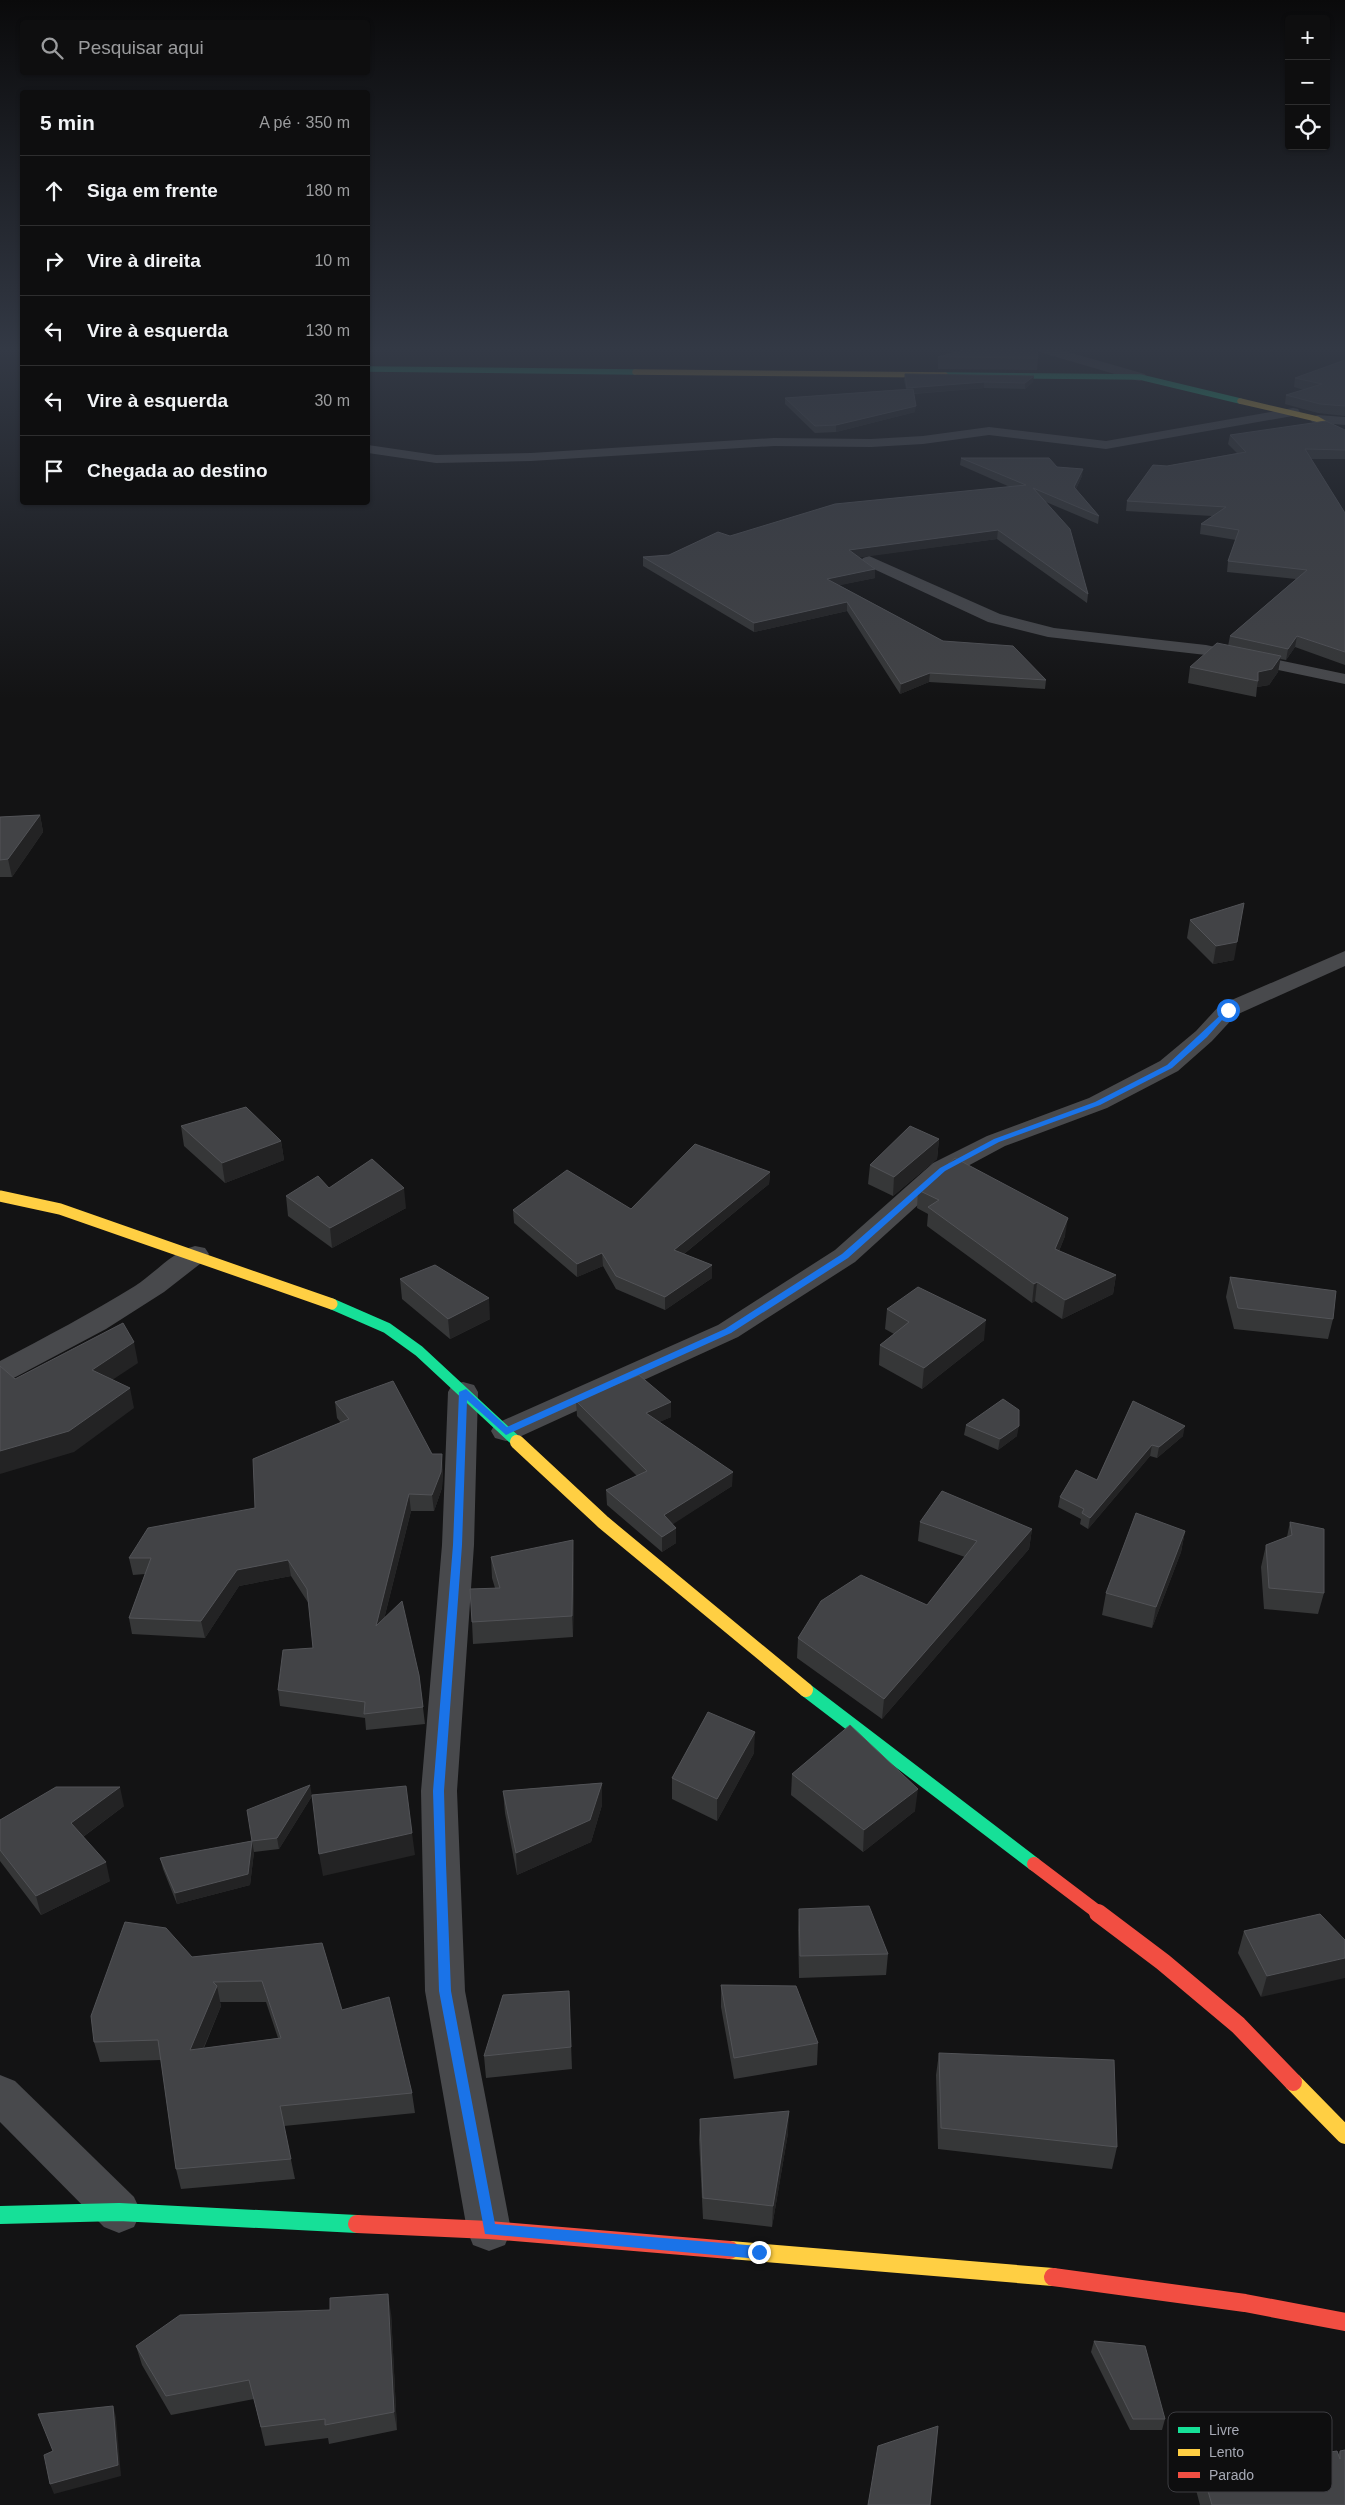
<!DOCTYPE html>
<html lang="pt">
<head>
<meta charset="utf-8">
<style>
  :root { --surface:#0e0e0f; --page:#1c1c1d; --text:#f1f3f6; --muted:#9b9c9e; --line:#2e2e2f }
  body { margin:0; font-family:Arial,sans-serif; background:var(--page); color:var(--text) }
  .controls { position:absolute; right:15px; top:15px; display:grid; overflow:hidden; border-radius:5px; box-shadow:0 1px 4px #0004 }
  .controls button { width:45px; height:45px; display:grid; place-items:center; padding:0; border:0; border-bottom:1px solid var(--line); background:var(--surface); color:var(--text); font:25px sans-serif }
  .stop { position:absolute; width:15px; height:15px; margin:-11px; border:4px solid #1a73e8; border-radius:50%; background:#fff }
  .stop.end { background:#1a73e8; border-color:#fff; box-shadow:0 1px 5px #0008 }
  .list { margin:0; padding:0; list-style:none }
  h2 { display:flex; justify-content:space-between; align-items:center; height:65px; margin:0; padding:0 20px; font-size:21px }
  h2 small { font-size:16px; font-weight:400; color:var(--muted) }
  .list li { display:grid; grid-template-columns:32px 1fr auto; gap:15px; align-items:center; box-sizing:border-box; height:70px; padding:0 20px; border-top:1px solid var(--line) }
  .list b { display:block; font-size:19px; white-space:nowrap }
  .list em { font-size:16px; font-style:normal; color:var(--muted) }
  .icon { flex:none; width:28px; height:28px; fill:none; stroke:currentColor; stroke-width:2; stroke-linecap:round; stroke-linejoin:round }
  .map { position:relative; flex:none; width:1345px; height:2505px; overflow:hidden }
  .search { position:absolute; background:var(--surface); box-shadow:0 1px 4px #0004; left:20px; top:20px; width:350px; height:55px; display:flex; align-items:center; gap:12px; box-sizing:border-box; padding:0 18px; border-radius:5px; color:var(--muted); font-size:19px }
  .panel { position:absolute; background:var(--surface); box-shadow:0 1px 4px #0004; left:20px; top:90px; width:350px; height:415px; border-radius:5px }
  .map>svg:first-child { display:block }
</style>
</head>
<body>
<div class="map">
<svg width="1345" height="2505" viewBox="0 0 1345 2505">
  <rect width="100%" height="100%" fill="#131314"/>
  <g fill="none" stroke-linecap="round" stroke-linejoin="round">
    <g fill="#48494c" fill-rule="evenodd">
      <polygon points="1034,348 1054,348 1145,374 1146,377 1140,381 1135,380 1036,351"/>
      <polygon points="1293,408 1298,409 1300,412 1298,415 1106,449 989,435 923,444 871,447 774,446 531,461 436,463 368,453 368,445 436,455 531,453 774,438 871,439 923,436 989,427 1106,441"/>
      <polygon points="1317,415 1345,417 1345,425 1312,422 1310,419"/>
      <polygon points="869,556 1000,614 1054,628 1206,645 1345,674 1345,684 1206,655 1048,637 988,622 863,564 861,561 863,558"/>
      <polygon points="1345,951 1345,966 1236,1015 1212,1041 1178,1071 1107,1108 1005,1146 951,1175 855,1262 738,1337 517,1438 506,1441 495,1438 491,1431 495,1424 718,1325 835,1250 933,1163 987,1136 1089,1098 1160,1061 1196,1031 1220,1005"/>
      <path d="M195 1246 205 1248 209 1254 205 1260 164 1292 106 1329 10 1380 0 1383V1361C46 1337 91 1313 135 1286 154 1274 173 1251 195 1246Z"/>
      <polygon points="463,1382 474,1385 478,1392 474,1545 457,1791 465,1991 511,2230 505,2245 489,2251 473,2245 467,2230 425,1991 421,1791 442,1545 448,1392 452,1385"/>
      <polygon points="0,2075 15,2081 134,2197 141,2212 134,2227 119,2233 104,2227 0,2122"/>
    </g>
    <g stroke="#16e098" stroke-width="5.5">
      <polyline points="368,369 635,372"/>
      <polyline points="945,375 1140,377 1240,401"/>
    </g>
    <polyline stroke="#16e098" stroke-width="11" points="332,1304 387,1328 419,1351 516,1441"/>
    <polyline stroke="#16e098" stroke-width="14" points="806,1690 1034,1864"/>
    <polyline stroke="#16e098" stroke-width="18" points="0,2215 119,2212 357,2224"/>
    <g stroke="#ffcf43" stroke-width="5.5">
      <polyline points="635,372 945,375"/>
      <polyline points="1240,401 1317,419 1345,435"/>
    </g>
    <g stroke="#ffcf43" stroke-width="11">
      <polyline points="0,1196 60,1209 332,1304"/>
      <polyline points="516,1441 519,1443"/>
    </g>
    <polyline stroke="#ffcf43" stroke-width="14" points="517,1442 603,1522 806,1690"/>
    <g stroke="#ffcf43" stroke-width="18">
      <polyline points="1293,2082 1345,2135"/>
      <polyline points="730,2250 1053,2277"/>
    </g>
    <polyline stroke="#f24e42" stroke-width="14" points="1034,1864 1100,1914"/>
    <g stroke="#f24e42" stroke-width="18">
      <polyline points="1098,1913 1163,1962 1238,2025 1293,2082"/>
      <polyline points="357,2224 489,2230 730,2250"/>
      <polyline points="1053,2277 1245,2303 1345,2322"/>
    </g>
  </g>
  <g fill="#363738" fill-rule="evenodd">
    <polygon points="938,357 1038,358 1037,370 938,369"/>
    <polygon points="1345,360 1345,416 1318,413 1285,404 1286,395 1304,390 1294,387 1295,378"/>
    <polygon points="905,374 1033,382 1025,389 984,388 914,394 915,412 836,432 815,433 785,404 785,398 906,389 904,380"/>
    <polygon points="1345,430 1345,459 1311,459 1345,513 1345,665 1295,647 1286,660 1280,659 1278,672 1269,685 1257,687 1256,697 1188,683 1190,667 1228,646 1230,636 1296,579 1227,572 1228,561 1236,540 1200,534 1201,524 1212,516 1126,511 1127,501 1167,466 1237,453 1228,444 1230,435"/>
    <polygon points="961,458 1057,467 1082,476 1076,489 1099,516 1098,524 1046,502 1088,594 1087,603 997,539 859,557 875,569 875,578 839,585 943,641 1046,680 1045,689 929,682 900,694 847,611 754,632 643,566 643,557 669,555 730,536 1010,487 960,465"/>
    <polygon points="40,815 43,832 12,877 0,877 0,817"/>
    <polygon points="1190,920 1234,960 1213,964 1187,938"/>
    <polygon points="181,1126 281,1141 284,1160 225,1183 184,1146"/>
    <polygon points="939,1139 937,1159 893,1196 868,1184 870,1165"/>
    <polygon points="770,1172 769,1184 684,1254 712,1265 712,1278 665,1310 616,1289 603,1266 577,1277 514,1223 513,1210 631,1209"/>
    <polygon points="329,1188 406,1208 332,1248 288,1216 286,1196"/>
    <polygon points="918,1190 1065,1236 1059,1251 1116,1275 1113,1294 1062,1319 1035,1301 1032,1303 927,1226 928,1214 917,1208"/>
    <polygon points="1230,1277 1333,1319 1328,1339 1234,1329 1226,1297"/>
    <polygon points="400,1279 490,1319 450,1339 402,1299"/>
    <polygon points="887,1309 984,1340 922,1389 879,1365 880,1345 894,1334 885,1329"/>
    <polygon points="576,1401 671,1417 659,1422 732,1486 672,1524 676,1543 662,1552 607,1505 606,1490 637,1476 577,1416"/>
    <polygon points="1133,1401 1183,1436 1157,1458 1150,1456 1088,1529 1080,1524 1081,1519 1058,1507 1060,1497 1097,1480"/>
    <polygon points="335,1402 432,1454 443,1470 442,1488 434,1511 411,1511 384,1619 419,1675 425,1724 366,1730 365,1718 280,1706 278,1690 313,1648 309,1604 291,1576 239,1586 205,1638 132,1634 129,1618 145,1574 133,1575 129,1558 255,1508 341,1423 337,1418"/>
    <polygon points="966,1425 1017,1436 998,1450 964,1435"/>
    <polygon points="920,1522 1032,1529 1029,1549 882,1719 797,1658 798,1638 927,1605 965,1557 918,1541"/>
    <polygon points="1290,1522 1324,1593 1318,1614 1264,1609 1261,1567 1266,1545 1287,1537"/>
    <polygon points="1185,1531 1181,1552 1152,1628 1102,1615 1106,1593"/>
    <polygon points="491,1557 574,1562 573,1637 473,1644 472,1622 495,1588 492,1578"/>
    <polygon points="754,1753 717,1821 672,1799 672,1778"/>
    <polygon points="792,1774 915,1811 863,1852 791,1795"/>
    <polygon points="602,1783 602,1805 591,1842 517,1875 505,1813 503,1791"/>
    <polygon points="312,1796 279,1849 254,1852 250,1885 177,1904 163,1869 160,1858 252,1841"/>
    <polygon points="124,1806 83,1837 110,1881 41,1915 0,1861 0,1820"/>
    <polygon points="799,1909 888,1954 886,1975 799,1978 798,1930"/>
    <polygon points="1320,1914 1261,1997 1238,1953 1244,1931"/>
    <path d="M322 1943 342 2010 412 2093 415 2113 284 2126 295 2179 181 2189 176 2169 161 2060 100 2062 94 2042 192 1957ZM220 2002H266L278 2038 204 2048 221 2006Z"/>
    <polygon points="721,1985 818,2043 817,2065 734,2079 721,2007"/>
    <polygon points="569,1991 572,2069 486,2078 484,2056"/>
    <polygon points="939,2053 1117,2147 1112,2169 938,2149 936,2075"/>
    <polygon points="700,2119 788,2133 772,2227 703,2219 699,2140"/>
    <polygon points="391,2313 397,2430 329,2444 328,2438 265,2446 254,2399 171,2415 142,2365 136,2346"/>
    <polygon points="1094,2341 1165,2419 1162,2430 1130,2430 1091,2352"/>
    <polygon points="1340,2451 1345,2505 1200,2505 1196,2490 1202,2470 1338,2455"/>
  </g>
  <g fill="#232324">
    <polygon points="1034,376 1033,382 1025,389 1025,383"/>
    <polygon points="984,382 984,388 907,394 907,388"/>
    <polygon points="916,406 915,412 836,432 836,425"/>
    <polygon points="1083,469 1082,476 1073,495 1074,487"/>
    <polygon points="998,530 997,539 849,559 849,550"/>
    <polygon points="875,569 875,578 827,588 827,579"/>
    <polygon points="847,602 847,611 754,632 754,623"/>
    <polygon points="1297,636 1295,647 1286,660 1288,649"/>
    <polygon points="1281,656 1278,672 1269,685 1257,687 1258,681 1258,672"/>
    <polygon points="930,673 929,682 900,694 901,684"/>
    <polygon points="40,815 43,832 12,877 8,859"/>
    <polygon points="1244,903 1234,960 1213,964 1216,946"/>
    <polygon points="939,1139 937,1159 893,1196 894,1177"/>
    <polygon points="281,1141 284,1160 225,1183 222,1163"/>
    <polygon points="770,1172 769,1184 674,1262 674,1250"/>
    <polygon points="404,1188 406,1208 332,1248 330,1228"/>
    <polygon points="1068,1218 1065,1236 1052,1268 1055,1249"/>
    <polygon points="602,1253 603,1266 577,1277 577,1264"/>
    <polygon points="712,1265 712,1278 665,1310 665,1297"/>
    <polygon points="1116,1275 1113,1294 1062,1319 1065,1300"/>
    <polygon points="1037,1282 1035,1301 1032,1303 1034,1284"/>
    <polygon points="489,1298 490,1319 450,1339 448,1319"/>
    <polygon points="986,1320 984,1340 922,1389 924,1368"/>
    <polygon points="134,1342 138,1363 97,1390 92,1370"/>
    <polygon points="130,1388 134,1408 74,1452 0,1474 0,1451"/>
    <polygon points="671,1402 671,1417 646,1428 646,1413"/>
    <polygon points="1019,1426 1017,1436 998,1450 1000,1439"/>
    <polygon points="1185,1426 1183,1436 1157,1458 1159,1447"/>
    <polygon points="1152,1445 1150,1456 1088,1529 1090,1518"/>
    <polygon points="442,1454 443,1470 442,1488 434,1511 432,1495"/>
    <polygon points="733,1472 732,1486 664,1530 664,1515"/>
    <polygon points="409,1494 411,1511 378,1643 376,1626"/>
    <polygon points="676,1528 676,1543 662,1552 662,1537"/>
    <polygon points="1032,1529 1029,1549 882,1719 884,1699"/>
    <polygon points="1185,1531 1181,1552 1152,1628 1156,1607"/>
    <polygon points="573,1540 574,1562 573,1637 572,1616"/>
    <polygon points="288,1560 291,1576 239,1586 205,1638 201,1621 237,1570"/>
    <polygon points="755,1732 754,1753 717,1821 717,1799"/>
    <polygon points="602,1783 602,1805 591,1842 517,1875 516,1853"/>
    <polygon points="310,1785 312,1796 279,1849 277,1838"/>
    <polygon points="120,1787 124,1806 76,1842 71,1823"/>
    <polygon points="918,1789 915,1811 863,1852 864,1830"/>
    <polygon points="412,1833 415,1855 323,1876 319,1854"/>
    <polygon points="252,1841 254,1852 250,1885 177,1904 175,1893"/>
    <polygon points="106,1862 110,1881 41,1915 36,1896"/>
    <polygon points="1345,1958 1345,1978 1261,1997 1267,1976"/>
    <polygon points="217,1986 221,2006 194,2070 190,2050"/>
    <polygon points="789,2111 788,2133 772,2227 773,2206"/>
    <polygon points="388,2294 391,2313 397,2430 394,2412"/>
    <polygon points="113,2406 116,2417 121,2476 54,2494 50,2484"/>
  </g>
  <g fill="#424346" stroke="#525357" fill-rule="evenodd">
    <polygon points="971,348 1037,348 1038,358 938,357"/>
    <polygon points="1345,360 1345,406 1320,404 1286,395 1322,384 1295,378"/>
    <polygon points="905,374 1034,376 1025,383 984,382 907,388"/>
    <polygon points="913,389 916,406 836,425 815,426 785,398"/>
    <polygon points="1326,421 1345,430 1345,450 1305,449 1345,513 1345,652 1297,636 1288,649 1230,636 1307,570 1228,561 1239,530 1201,524 1226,507 1127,501 1153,465 1167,466 1246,452 1230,435"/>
    <polygon points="961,458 1049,458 1057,467 1083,469 1074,487 1099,516 1033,488 1070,529 1088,594 998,530 849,550 875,569 827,579 943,641 1013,646 1046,680 930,673 901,684 847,602 754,623 643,557 669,555 718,532 730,536 835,504 1026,485"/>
    <polygon points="1217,643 1281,656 1272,669 1258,672 1258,681 1190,667"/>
    <polygon points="40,815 8,859 0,860 0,817"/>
    <polygon points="1244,903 1237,942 1216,946 1190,920"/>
    <polygon points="246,1107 281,1141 222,1163 181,1126"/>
    <polygon points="910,1126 939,1139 894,1177 870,1165"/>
    <polygon points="695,1144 770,1172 674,1250 712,1265 665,1297 616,1276 602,1253 577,1264 513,1210 567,1170 631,1209"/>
    <polygon points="955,1158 1068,1218 1055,1249 1116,1275 1065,1300 1037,1282 1034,1284 928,1207 939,1200 918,1190"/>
    <polygon points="372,1159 404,1188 330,1228 286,1196 318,1176 329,1188"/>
    <polygon points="435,1265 489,1298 448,1319 400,1279"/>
    <polygon points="1230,1277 1336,1291 1333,1319 1238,1308"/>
    <polygon points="918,1287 986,1320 924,1368 880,1345 909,1322 887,1309"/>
    <polygon points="123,1323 134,1342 92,1370 130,1388 69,1431 0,1451 0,1366 15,1379"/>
    <polygon points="639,1375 671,1402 646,1413 733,1472 664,1515 676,1528 662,1537 606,1490 647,1471 576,1401"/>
    <polygon points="393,1381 432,1454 442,1454 441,1472 432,1495 409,1494 376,1626 402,1601 419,1675 423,1707 364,1714 365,1702 278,1690 283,1650 313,1648 307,1589 288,1560 237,1570 201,1621 129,1618 151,1558 129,1558 148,1528 255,1508 253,1459 349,1419 335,1402"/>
    <polygon points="1003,1399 1019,1410 1019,1426 1000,1439 966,1425"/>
    <polygon points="1133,1401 1185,1426 1159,1447 1152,1445 1090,1518 1082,1513 1084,1509 1060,1497 1076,1470 1097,1480"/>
    <polygon points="942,1491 1032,1529 884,1699 798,1638 821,1601 861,1575 927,1605 977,1541 920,1522"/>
    <polygon points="1136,1513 1185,1531 1156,1607 1106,1593"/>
    <polygon points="1290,1522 1324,1529 1324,1593 1269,1588 1266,1545 1292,1535"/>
    <polygon points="573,1540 572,1616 472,1622 470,1589 500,1588 491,1557"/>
    <polygon points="708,1712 755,1732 717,1799 672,1778"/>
    <polygon points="850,1725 918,1789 864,1830 792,1774"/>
    <polygon points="602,1783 590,1820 516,1853 503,1791"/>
    <polygon points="310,1785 277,1838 252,1841 247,1810"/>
    <polygon points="406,1786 412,1833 319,1854 312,1795"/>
    <polygon points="56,1787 120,1787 71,1823 106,1862 36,1896 0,1850 0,1820"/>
    <polygon points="252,1841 248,1874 175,1893 160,1858"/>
    <polygon points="869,1906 888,1954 800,1956 799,1909"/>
    <polygon points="1320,1914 1345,1940 1345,1958 1267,1976 1244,1931"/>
    <path d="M125 1922 166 1928 192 1957 322 1943 342 2010 389 1997 412 2093 280 2106 291 2159 176 2169 158 2040 94 2042 91 2016ZM262 1981 281 2038 190 2050 217 1986 213 1982Z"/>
    <polygon points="721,1985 796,1986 818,2043 734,2058"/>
    <polygon points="569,1991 571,2047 484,2056 503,1995"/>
    <polygon points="939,2053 1114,2060 1117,2147 941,2128"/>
    <polygon points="789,2111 773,2206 703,2198 700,2119"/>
    <polygon points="388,2294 394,2412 325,2425 325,2419 261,2427 249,2380 166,2396 136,2346 180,2315 330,2310 330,2298"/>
    <polygon points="1094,2341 1145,2346 1165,2419 1133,2419"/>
    <polygon points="113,2406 118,2465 50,2484 44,2455 53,2451 38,2414"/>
    <polygon points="938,2426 930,2505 868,2505 878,2446"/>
    <polygon points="1345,2450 1345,2505 1212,2505 1202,2470 1337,2451 1340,2459 1340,2451"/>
  </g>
  <linearGradient id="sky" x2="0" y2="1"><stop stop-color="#0a0a0b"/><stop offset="0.5" stop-color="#333945"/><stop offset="1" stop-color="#333945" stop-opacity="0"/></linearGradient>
  <rect width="1345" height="699" fill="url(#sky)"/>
  <polygon fill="#1a73e8" points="1228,1008 1230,1011 1207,1037 1172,1068 1100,1105 999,1142 945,1171 848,1258 731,1333 506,1435 467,1400 462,1545 444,1791 446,1864 451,1991 495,2224 759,2246 764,2248 766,2252 764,2257 759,2259 485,2234 439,1991 433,1791 453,1545 459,1392 466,1389 507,1427 725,1329 842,1254 940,1168 994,1139 1095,1102 1167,1065"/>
  <rect x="1168" y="2412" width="164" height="80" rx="8" fill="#0e0e0f" stroke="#3c3c41" stroke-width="1"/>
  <rect x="1178" y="2427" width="22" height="6" fill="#16e098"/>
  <rect x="1178" y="2449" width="22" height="7" fill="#ffcf43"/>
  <rect x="1178" y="2472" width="22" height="6" fill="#f24e42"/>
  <g font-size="14" fill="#a6a9b4">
    <text x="1209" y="2435">Livre</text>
    <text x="1209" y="2457">Lento</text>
    <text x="1209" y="2480">Parado</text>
  </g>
</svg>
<div class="controls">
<button>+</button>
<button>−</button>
<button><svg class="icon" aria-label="locate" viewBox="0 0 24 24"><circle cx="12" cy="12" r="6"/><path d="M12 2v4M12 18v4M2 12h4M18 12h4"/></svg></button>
</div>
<div class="stop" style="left:1228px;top:1010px"></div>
<div class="stop end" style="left:759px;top:2252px"></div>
<div class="search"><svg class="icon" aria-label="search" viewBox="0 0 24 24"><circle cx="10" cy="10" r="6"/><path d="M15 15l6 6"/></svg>Pesquisar aqui</div>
<section class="panel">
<h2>5 min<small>A pé · 350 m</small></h2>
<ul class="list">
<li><svg class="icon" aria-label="ahead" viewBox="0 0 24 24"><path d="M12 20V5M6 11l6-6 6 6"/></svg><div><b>Siga em frente</b></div><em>180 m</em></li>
<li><svg class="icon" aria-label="right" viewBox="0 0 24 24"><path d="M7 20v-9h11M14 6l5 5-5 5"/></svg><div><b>Vire à direita</b></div><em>10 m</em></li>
<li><svg class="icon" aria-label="left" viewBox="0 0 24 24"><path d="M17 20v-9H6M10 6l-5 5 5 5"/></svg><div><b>Vire à esquerda</b></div><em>130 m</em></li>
<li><svg class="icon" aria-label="left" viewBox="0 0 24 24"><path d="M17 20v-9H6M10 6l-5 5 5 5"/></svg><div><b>Vire à esquerda</b></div><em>30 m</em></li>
<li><svg class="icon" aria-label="arrive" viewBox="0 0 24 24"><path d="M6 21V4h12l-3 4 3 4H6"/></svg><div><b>Chegada ao destino</b></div></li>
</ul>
</section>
</div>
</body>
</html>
